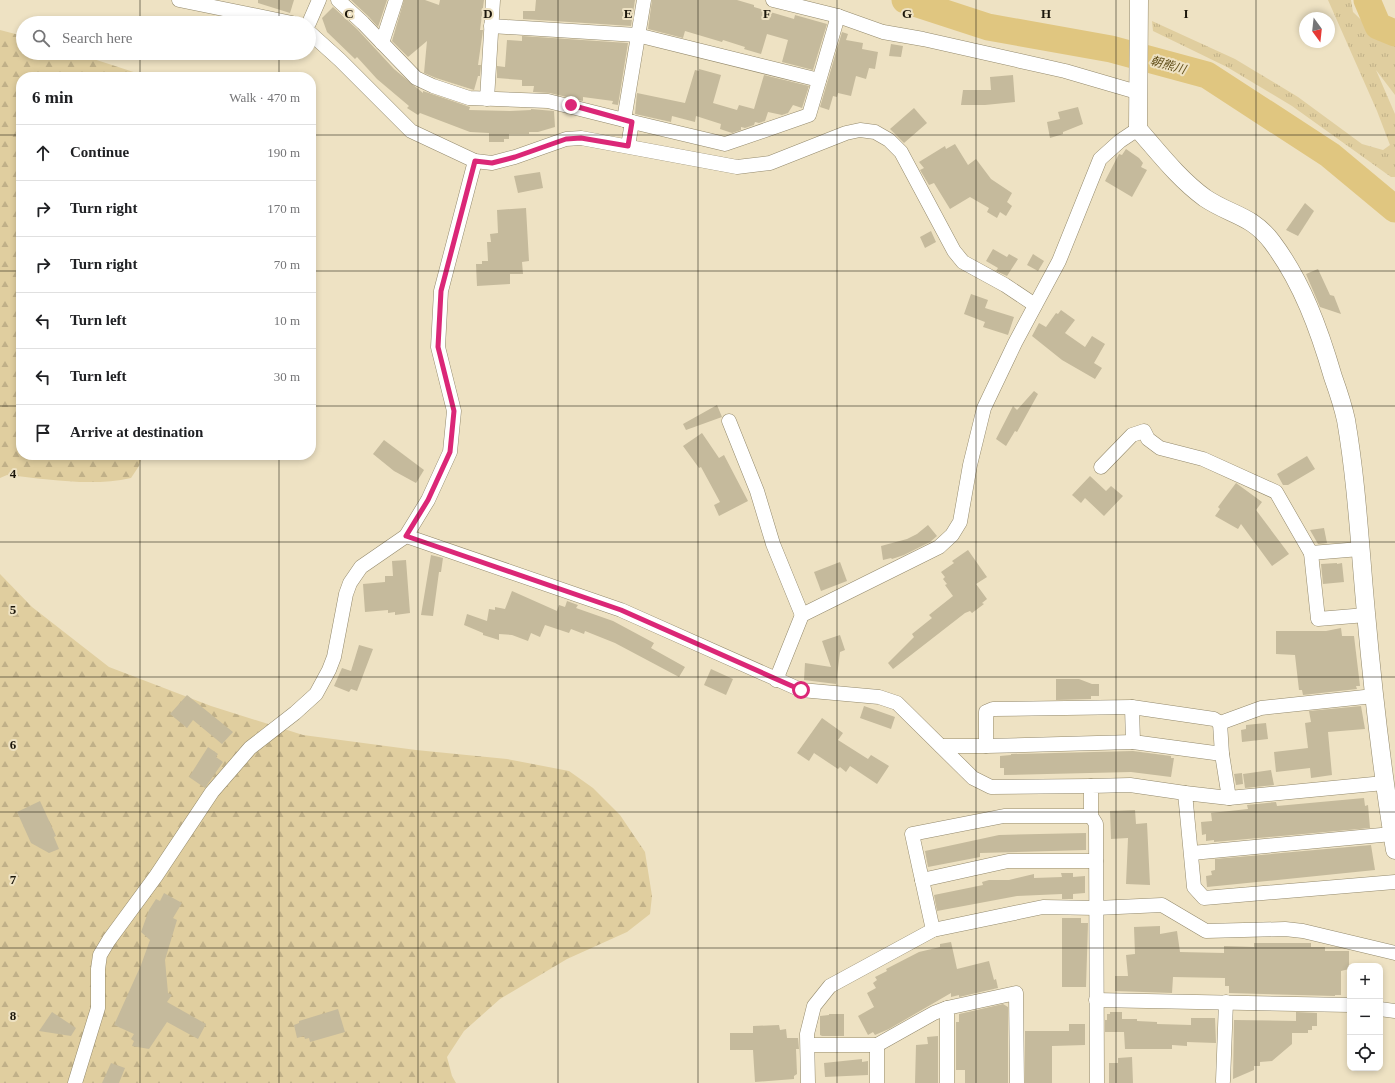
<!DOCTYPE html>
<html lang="en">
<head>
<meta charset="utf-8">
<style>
  :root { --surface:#fff; --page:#f6f6f6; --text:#202124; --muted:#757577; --line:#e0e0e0 }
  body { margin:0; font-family:"Times New Roman","Noto Sans JP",serif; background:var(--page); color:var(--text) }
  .controls { position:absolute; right:12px; bottom:12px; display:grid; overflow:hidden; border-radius:8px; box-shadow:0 2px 6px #0003 }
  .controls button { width:36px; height:36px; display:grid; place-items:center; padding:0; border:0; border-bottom:1px solid var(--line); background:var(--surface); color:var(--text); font:20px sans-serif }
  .compass { position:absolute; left:1299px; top:12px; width:36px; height:36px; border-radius:50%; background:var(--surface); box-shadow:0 2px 6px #0003; rotate:165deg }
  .stop { position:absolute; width:12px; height:12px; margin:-9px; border:3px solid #db2777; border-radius:50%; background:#fff }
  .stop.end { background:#db2777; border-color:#fff; box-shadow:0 1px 4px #0008 }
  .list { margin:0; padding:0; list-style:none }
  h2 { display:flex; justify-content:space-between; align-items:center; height:52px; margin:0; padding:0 16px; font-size:17px }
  h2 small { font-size:13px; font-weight:400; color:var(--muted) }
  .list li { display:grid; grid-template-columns:26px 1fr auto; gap:12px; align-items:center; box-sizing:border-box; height:56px; padding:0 16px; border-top:1px solid var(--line) }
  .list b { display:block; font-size:15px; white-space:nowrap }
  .list em { font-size:13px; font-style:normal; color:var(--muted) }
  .icon { flex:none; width:22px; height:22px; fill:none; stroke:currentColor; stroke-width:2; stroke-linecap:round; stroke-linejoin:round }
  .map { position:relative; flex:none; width:1395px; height:1083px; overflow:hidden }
  .search { position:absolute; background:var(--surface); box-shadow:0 2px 6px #0003; left:16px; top:16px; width:300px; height:44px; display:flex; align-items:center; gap:10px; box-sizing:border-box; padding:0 14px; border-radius:22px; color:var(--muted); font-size:15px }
  .panel { position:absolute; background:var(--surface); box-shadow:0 2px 6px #0003; left:16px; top:72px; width:300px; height:388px; border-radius:16px }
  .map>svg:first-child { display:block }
</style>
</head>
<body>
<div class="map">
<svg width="1395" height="1083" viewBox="0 0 1395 1083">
  <defs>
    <pattern id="grass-tufts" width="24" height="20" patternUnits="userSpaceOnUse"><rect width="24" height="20" fill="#e0ce9f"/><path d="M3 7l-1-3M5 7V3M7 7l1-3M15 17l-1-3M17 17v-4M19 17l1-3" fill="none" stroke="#c0b088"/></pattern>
    <pattern id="forest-firs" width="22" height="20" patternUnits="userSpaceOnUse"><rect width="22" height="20" fill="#e0ce9f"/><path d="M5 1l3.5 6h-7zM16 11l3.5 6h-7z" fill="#c0b088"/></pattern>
  </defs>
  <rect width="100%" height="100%" fill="#eee2c3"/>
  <polygon fill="url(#grass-tufts)" points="1328,0 1351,0 1353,12 1384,42 1395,39 1395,95 1376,70 1395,114 1395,177 1391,177 1292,106 1227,67 1153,31 1152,21 1235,59 1298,97 1362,144 1383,150 1390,145 1377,111"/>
  <g fill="url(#forest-firs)">
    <path d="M0 30 23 36V53H75L149 77H21V455H142L139 466 131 478C91 487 47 479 7 475L0 478Z"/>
    <polygon points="0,574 32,607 109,667 211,706 303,735 416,750 507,759 569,771 593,788 620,815 645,852 652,896 650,914 627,932 567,959 500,999 464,1031 447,1057 452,1076 456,1083 0,1083"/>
  </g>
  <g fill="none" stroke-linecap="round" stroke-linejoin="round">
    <g stroke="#e0c680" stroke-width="27">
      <polyline points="905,0 988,27 1111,49 1207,75 1330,155 1395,209"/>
      <polyline points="1367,0 1378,26 1395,33"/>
    </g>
  </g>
  <g fill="#c5ba9c">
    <polygon points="258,0 294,0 290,13 258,3"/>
    <polygon points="351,0 387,0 378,27 369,17"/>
    <polygon points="404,0 425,0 439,5 440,0 484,0 480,30 483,30 478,65 481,65 480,76 478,76 474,90 436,78 424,73 427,41 408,57 392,41"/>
    <polygon points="536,0 635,0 631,26 523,19 523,11 535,11"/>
    <polygon points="652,0 737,0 754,5 754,7 794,19 795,15 827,24 813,70 782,62 788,40 767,34 761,54 744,49 745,47 723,40 722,42 685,31 683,38 648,29"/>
    <polygon points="333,7 357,29 394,69 423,93 423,91 470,107 469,110 510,111 531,110 531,109 554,111 555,127 538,132 529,132 529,134 509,134 509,139 504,139 504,142 489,142 489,133 470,132 420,113 418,115 407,108 409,106 377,79 357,57 355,59 327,32 322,18"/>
    <polygon points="842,32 848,34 846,40 863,43 862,49 878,52 875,69 869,68 866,79 856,76 851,96 838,93 837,97 833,96 829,110 820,107"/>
    <polygon points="522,36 628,43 618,105 612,104 613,101 583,97 583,101 550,93 533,92 534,86 522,86 522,80 497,78 497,66 505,67 507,40 522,41"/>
    <polygon points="891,44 903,46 901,57 889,56"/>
    <polygon points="699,69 721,75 713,103 737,110 739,105 754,109 764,75 809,86 802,108 793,105 788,113 782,115 768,112 765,121 759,123 755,122 754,125 745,128 741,127 741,130 732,133 720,129 721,124 696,116 695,122 672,116 671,122 635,114 637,93 685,103 695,70 699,71"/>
    <polygon points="1013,75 1015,102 985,105 961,105 963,90 991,90 990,77"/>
    <polygon points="1078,107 1083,124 1063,132 1063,134 1050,138 1047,122 1060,119 1058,112"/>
    <polygon points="914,108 927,123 904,143 890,129"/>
    <polygon points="955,144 968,165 976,159 991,179 1012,193 1007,202 1012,206 1006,216 1000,212 997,218 987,212 989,208 970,197 950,209 934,183 929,185 920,170 924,168 919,162 945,146 946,149"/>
    <polygon points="1126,149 1139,158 1143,163 1141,167 1147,170 1132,197 1105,181 1119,154 1122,155"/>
    <polygon points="540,172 543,188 518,193 514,176"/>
    <polygon points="1305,203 1314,211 1298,236 1286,230"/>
    <polygon points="526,208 529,261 522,262 523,274 510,274 510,284 477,286 476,264 482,264 482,261 488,261 487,242 491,242 490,234 498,233 497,210"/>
    <polygon points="931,231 936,242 925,248 920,237"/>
    <polygon points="993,249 1007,257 1009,254 1018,259 1007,276 996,271 998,268 986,261"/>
    <polygon points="1033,254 1044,261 1038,271 1027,265"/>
    <polygon points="1318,269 1330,295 1334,296 1341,314 1320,307 1306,274"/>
    <polygon points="971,294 988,300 985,308 1014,317 1008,335 983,327 985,322 964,314"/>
    <polygon points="1061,310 1075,320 1065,333 1085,347 1092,336 1105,344 1094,363 1102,368 1095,379 1062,360 1032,336 1039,323 1046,327 1056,313 1058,314"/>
    <polygon points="1034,391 1038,394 1017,432 1015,431 1006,446 996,439 1013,406 1017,410"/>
    <polygon points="717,405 722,417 686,430 683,424"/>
    <polygon points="702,433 719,458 724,455 748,501 719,516 714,505 720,502 701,467 699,468 683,446"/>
    <polygon points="384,440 424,470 416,483 394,471 373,454"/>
    <polygon points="1307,456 1315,469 1288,485 1283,485 1277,474"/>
    <polygon points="1090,476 1106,491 1111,486 1123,496 1104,516 1085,498 1081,503 1072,495"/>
    <polygon points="1236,483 1262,502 1256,510 1289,554 1272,566 1241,524 1238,529 1215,516 1220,509 1218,507"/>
    <polygon points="928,525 937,536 930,542 904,555 892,559 891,558 883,560 881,546 907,539 917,534"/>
    <polygon points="1324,528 1327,543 1318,544 1310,530"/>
    <polygon points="968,550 987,577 976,584 987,599 982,603 984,604 972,613 970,611 965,613 893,669 888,663 914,637 912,634 932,618 929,615 953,596 945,585 947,584 943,579 945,577 941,572 954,563 952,561"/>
    <polygon points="431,555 443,558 441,572 439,572 433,616 421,615"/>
    <polygon points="406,560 410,613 395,615 395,612 388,613 388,610 365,612 363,584 385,582 385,576 393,576 392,561"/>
    <polygon points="840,562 847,581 821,591 814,572"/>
    <polygon points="1337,563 1337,564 1342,563 1344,582 1323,584 1321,564"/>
    <polygon points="512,591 557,611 559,605 565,607 567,601 578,605 576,608 613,621 654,643 651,648 685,667 679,677 615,643 585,631 584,634 571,629 569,633 545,625 540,637 531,633 528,641 512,635 499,634 499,640 483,635 483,633 464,625 467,614 487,621 489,609 495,610 495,607 505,609"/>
    <polygon points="1341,628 1342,636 1354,636 1360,686 1356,686 1357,689 1303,695 1302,690 1299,690 1295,655 1276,654 1276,631 1326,631"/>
    <polygon points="840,635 845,650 840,652 836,684 804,680 805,663 831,667 822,641"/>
    <polygon points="359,645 373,649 357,691 351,689 349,692 334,686 342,668 351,671"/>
    <polygon points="711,669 733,679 726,695 704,685"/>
    <polygon points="1056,679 1079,679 1092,684 1099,684 1099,696 1091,696 1091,699 1056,700"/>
    <polygon points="187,695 233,732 222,744 193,720 187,728 170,714"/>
    <polygon points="864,706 895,717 891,729 860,718"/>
    <polygon points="1361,706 1365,729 1328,732 1332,775 1311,778 1310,768 1276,772 1274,752 1308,748 1305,723 1311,722 1309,711"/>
    <polygon points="822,718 843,733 838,740 868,759 871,755 889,766 877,784 850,766 846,772 840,767 838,769 814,753 809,761 797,753"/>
    <polygon points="1266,723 1268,739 1242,742 1241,730 1246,729 1246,725"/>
    <polygon points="208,747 218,754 216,757 223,762 205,788 189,777"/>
    <polygon points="1133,751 1171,756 1171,758 1174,758 1171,777 1131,772 1004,775 1004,768 1000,768 1000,756 1011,755 1011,754"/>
    <polygon points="1271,770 1274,785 1245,788 1243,774"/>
    <polygon points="1242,773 1243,784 1236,785 1234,774"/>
    <polygon points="1364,798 1365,806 1368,805 1370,828 1214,842 1214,840 1206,841 1206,834 1202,835 1201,822 1212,821 1211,813 1248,809 1247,805 1276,802 1277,806"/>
    <polygon points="40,801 56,836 54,837 59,849 49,853 31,843 17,812"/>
    <polygon points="1135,810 1136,824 1147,823 1150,885 1126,884 1128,838 1111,839 1110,811"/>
    <polygon points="1086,833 1086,850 980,853 980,857 928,867 925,851 999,835"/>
    <polygon points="1371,845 1375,870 1207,887 1206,876 1212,875 1211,871 1215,870 1215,859"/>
    <polygon points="1061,873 1073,873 1073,877 1085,876 1085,893 1073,894 1073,899 1062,899 1062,894 1017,896 937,911 934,895 983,885 982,882 989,880 1009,880 1034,874 1034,878 1062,877"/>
    <polygon points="164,893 182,903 173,918 177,920 165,960 168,993 172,995 167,1002 206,1024 198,1039 167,1022 149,1049 132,1046 134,1041 131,1039 134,1034 114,1025 141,965 150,940 141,932 149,910 156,899 160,901"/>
    <polygon points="1062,918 1081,918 1081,923 1088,923 1086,987 1062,987"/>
    <polygon points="1160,926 1160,934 1177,931 1180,952 1224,953 1224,946 1254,947 1254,943 1311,943 1311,947 1325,947 1325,951 1349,951 1349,969 1341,971 1341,995 1335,995 1335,996 1229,993 1229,986 1225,986 1225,978 1173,977 1172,993 1115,991 1115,976 1128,976 1126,955 1135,954 1134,927"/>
    <polygon points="951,942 957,969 989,961 994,980 996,979 998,988 959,997 959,995 951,997 951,993 889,1029 875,1035 873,1032 868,1035 858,1016 874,1007 867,993 876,988 873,983 877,980 875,977 887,971 886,969 919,952 940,947 940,944"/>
    <polygon points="1003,1004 1008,1007 1008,1083 965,1083 965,1070 956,1070 956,1022 959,1022 959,1014"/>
    <polygon points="338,1009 345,1032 310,1042 309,1038 305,1039 304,1036 297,1038 294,1025 299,1023 299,1021"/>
    <polygon points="52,1012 76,1028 71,1036 39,1031"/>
    <polygon points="1110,1012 1122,1012 1122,1019 1137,1019 1137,1021 1157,1022 1157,1024 1191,1025 1191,1018 1215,1018 1216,1043 1187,1042 1187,1046 1172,1045 1172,1049 1125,1049 1124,1032 1105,1032 1105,1020 1107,1020 1107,1014 1110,1014"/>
    <polygon points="1296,1012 1317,1013 1317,1026 1312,1026 1312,1030 1308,1030 1308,1033 1292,1033 1292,1044 1272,1061 1260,1062 1260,1066 1254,1066 1254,1070 1233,1079 1234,1020 1296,1021"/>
    <polygon points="829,1014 844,1014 844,1036 822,1036 820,1035 820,1016 829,1015"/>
    <polygon points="1069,1024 1085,1024 1085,1045 1052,1046 1052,1083 1025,1083 1025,1031 1069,1031"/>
    <polygon points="779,1025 780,1030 786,1029 787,1038 798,1038 799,1049 796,1049 797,1074 794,1076 794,1079 755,1082 753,1050 730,1050 730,1033 753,1033 753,1026"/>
    <polygon points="938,1036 938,1083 915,1083 916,1045 928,1044 927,1037"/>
    <polygon points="1132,1057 1133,1083 1109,1083 1109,1063 1118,1063 1118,1058"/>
    <polygon points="862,1059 862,1062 868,1061 868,1075 825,1077 824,1063"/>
    <polygon points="111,1063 125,1068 119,1083 102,1083"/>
  </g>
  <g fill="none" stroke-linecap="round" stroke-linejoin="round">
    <g stroke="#93896c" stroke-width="15">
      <g id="minor">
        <polyline points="179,0 292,23"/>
        <polyline points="338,0 363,23 416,78 433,86 469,98 548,101 624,120 644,0"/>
        <polyline points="773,0 838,16 883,32 923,39 1065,71 1137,92"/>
        <polyline points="309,23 319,0"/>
        <polyline points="491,26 637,35 819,80"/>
        <polyline points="309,32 340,60 411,131 475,161 492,163 515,157 566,139 581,138 737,167 770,163 846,133 860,130 875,132 889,140 901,152 954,251 963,262 1005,285 1035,305"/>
        <polyline points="382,43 396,0"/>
        <polyline points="487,99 493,0"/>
        <polyline points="624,120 725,144 809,115 838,16"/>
        <polyline points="628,146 632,122"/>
        <polyline points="729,421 757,491 773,544 802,615"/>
        <polyline points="1101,467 1132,435 1144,431 1148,439 1160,448 1203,459 1276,492 1311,553"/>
        <polyline points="406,536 621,610 801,690 879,697 897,703 973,778 991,787 1091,786"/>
        <polyline points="1360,549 1311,553 1318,619 1366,615"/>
        <polyline points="776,680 802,615 939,547 952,535 960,522 970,465 984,408 1015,343 1059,261 1100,159 1120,141 1138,129"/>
        <polyline points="1132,707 1133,742 1222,754"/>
        <polyline points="1220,723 1222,754 1229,798"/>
        <polyline points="941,746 986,746 986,712 993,709 1132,707 1214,719 1220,723 1261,708 1374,696"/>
        <polyline points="986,746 1133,742"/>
        <polyline points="1384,783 1229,798 1185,793 1194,887 1204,898 1395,882"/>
        <polyline points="1192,853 1392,834"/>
        <polyline points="922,880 912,834 1004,816 1091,816"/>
        <polyline points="933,930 922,880 1008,861 1096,861"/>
        <polyline points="1096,1000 1350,1005"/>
        <polyline points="1380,1009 1395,1011"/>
        <polyline points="808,1045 877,1045 877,1083"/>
        <polyline points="877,1045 934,1013 947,1008"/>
        <polyline points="1223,1081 1226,1002"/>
        <polyline points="75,1083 98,1008 98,969 100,955 109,940 156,876 212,792 250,748 295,713 316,694 329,670 334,657 346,594 350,583 361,567 406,536 428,500 450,452 454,411 438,347 441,291 475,161"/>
        <polyline points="808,1083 807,1034 814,1006 830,986 933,930 1043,907 1096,908 1162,905 1206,931 1285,929 1303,931 1395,953"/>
        <polyline points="947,1083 947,1008 1016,993 1017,1083"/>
        <polyline points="1097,1083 1096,824 1091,816 1091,786 1130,785 1185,793"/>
      </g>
    </g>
    <g stroke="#93896c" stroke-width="19">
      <path id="tertiary" d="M1139 0 1138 129C1159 153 1179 179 1205 198 1230 215 1252 215 1272 242 1302 282 1319 329 1333 377 1338 391 1343 406 1346 420 1357 484 1360 549 1366 613 1373 692 1382 771 1395 850"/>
    </g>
    <use href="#minor" stroke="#fff" stroke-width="14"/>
    <use href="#tertiary" stroke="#fff" stroke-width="18"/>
  </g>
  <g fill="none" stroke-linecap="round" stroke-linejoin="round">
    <polyline stroke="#db2777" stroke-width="5" points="571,105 632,122 628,146 581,138 566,139 515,157 492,163 475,161 441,291 438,347 454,411 450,452 428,500 406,536 621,610 801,690"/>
  </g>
  <path fill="none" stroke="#1c170c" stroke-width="1" stroke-opacity="0.55" d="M140 0V23M279 0V23M418 0V1083M558 0V1083M698 0V1083M837 0V1083M976 0V1083M1116 0V1083M1256 0V1083M140 53V77M279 53V77M0 135H21M311 135H1395M0 271H21M311 271H1395M0 406H21M311 406H1395M140 455V1083M279 455V1083M0 542H1395M0 677H1395M0 812H1395M0 948H1395"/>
  <g text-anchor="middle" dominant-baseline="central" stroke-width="4" stroke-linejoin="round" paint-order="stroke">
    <g font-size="12" font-style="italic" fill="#62501b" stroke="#eee2c3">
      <text transform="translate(1168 65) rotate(16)">朝熊川</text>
    </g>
  </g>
  <g font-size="13" text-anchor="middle" font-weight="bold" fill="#1c170c" stroke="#eee2c3" stroke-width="4" stroke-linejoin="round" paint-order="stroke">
    <text x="349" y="18">C</text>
    <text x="488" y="18">D</text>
    <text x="628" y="18">E</text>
    <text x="767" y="18">F</text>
    <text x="907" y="18">G</text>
    <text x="1046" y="18">H</text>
    <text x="1186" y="18">I</text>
    <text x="13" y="478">4</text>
    <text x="13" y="614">5</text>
    <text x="13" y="749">6</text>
    <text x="13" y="884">7</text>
    <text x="13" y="1020">8</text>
  </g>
</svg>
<div class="controls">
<button>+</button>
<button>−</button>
<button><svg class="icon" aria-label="locate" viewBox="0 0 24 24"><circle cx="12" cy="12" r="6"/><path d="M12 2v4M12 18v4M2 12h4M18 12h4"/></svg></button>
</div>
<svg class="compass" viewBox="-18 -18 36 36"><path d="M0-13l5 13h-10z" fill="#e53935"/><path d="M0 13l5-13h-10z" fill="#757577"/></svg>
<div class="stop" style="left:801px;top:690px"></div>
<div class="stop end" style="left:571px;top:105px"></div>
<div class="search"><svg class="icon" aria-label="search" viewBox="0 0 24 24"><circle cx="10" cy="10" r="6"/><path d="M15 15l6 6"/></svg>Search here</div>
<section class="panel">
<h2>6 min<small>Walk · 470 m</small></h2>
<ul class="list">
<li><svg class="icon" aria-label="ahead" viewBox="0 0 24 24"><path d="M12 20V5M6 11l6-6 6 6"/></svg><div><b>Continue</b></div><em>190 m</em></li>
<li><svg class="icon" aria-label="right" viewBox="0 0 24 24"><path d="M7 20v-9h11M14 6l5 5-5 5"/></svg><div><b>Turn right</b></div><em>170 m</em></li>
<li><svg class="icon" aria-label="right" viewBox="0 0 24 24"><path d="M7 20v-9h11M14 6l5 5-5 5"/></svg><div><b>Turn right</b></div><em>70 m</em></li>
<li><svg class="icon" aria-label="left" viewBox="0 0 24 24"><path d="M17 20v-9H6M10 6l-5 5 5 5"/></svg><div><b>Turn left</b></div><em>10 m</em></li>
<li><svg class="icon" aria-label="left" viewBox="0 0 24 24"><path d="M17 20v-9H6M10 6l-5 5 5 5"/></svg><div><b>Turn left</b></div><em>30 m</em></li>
<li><svg class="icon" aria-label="arrive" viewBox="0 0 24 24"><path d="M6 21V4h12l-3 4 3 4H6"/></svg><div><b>Arrive at destination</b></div></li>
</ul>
</section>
</div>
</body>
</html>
